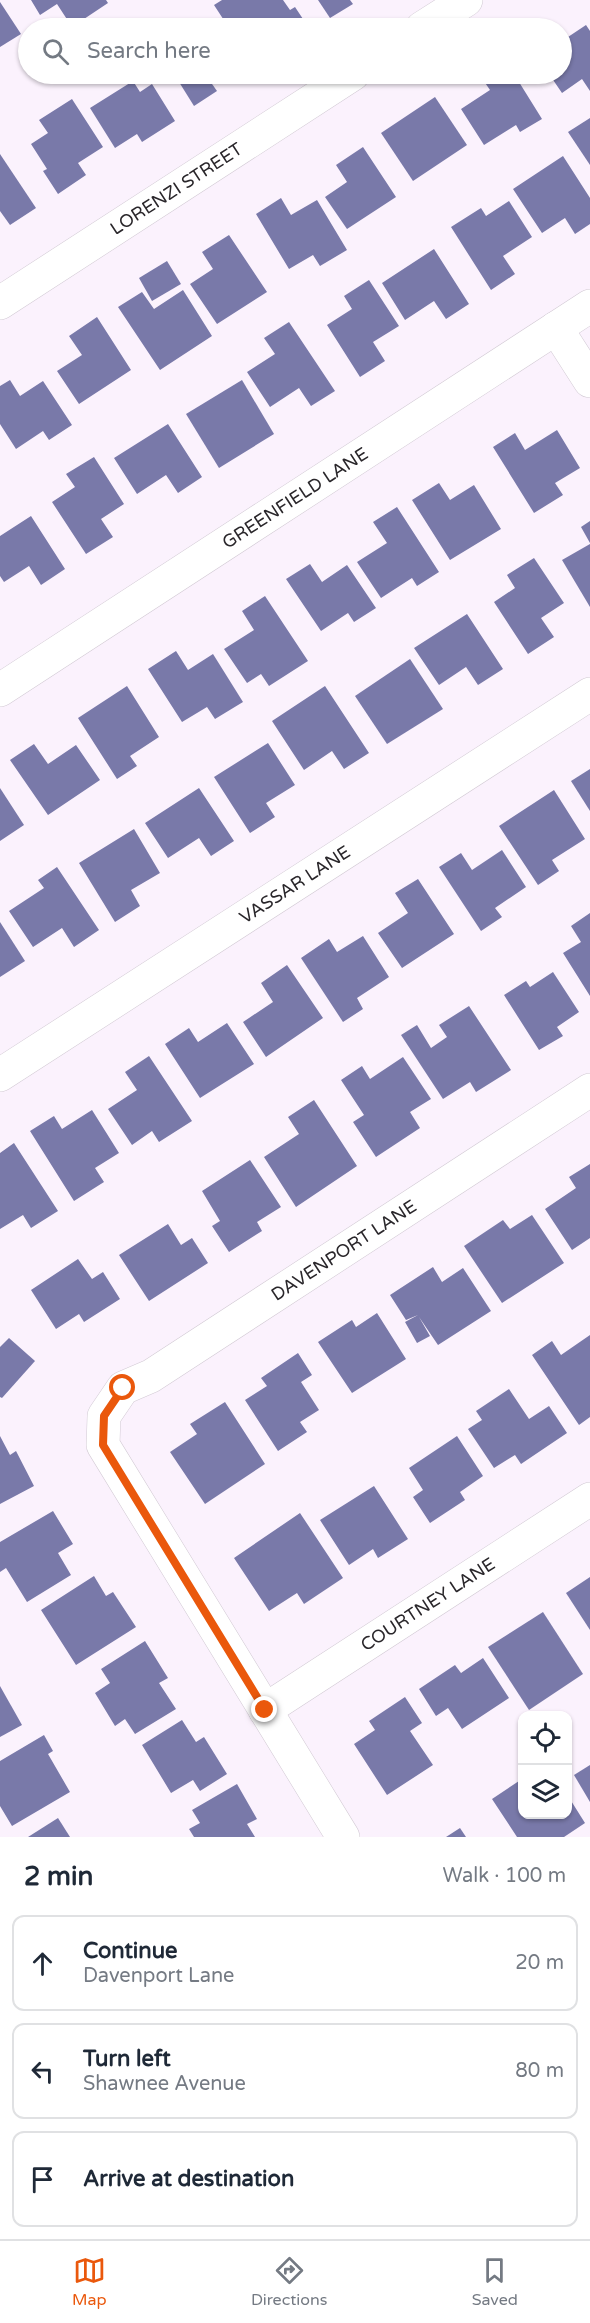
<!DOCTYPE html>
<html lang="en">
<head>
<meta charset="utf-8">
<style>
  :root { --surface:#fff; --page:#f2f2f3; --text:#1f2937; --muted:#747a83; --line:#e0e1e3; --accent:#ea580c }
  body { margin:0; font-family:"Varela Round",sans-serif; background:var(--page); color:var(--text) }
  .controls { position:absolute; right:18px; bottom:18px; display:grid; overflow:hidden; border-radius:12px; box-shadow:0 2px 4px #0004 }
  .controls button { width:54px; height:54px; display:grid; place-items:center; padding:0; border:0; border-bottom:2px solid var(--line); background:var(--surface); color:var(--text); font:30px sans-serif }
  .stop { position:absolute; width:18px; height:18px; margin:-14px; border:4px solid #ea580c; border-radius:50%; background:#fff }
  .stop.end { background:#ea580c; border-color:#fff; box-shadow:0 2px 6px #0008 }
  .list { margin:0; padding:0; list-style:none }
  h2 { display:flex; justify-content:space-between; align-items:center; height:78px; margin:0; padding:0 24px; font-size:26px }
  h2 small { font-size:20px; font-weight:400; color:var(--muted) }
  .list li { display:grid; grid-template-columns:39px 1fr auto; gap:18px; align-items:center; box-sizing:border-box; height:96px; margin:0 12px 12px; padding:0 12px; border:2px solid var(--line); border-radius:12px }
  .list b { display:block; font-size:22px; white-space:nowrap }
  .list p { margin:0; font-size:20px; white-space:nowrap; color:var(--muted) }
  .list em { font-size:20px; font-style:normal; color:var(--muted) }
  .icon { flex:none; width:33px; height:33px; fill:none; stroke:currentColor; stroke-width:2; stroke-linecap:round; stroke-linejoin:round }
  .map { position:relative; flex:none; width:590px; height:1837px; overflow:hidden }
  .search { position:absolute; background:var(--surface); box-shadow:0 2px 4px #0004; left:18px; right:18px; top:18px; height:66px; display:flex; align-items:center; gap:15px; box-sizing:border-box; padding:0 21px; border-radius:33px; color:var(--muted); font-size:22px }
  .sheet { height:402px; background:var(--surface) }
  nav { display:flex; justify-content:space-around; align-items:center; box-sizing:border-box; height:84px; border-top:2px solid var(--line); background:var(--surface); font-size:16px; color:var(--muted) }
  nav a { display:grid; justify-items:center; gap:3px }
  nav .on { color:var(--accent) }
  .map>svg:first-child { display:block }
</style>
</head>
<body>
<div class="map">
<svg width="590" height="1837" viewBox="0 0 590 1837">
  <rect width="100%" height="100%" fill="#fbf2fd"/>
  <g fill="#7979a9">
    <polygon points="31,0 106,0 108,3 72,27 57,4 40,15"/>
    <polygon points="222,0 283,0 290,10 295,7 309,28 229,28 214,5"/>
    <polygon points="318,0 350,0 353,4 330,18"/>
    <polygon points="0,2 21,34 0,47"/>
    <polygon points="212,19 218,28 198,28"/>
    <polygon points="586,25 590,31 590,91 582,79 562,93 549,74 562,74 562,41"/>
    <polygon points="174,74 205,74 217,91 194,106"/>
    <polygon points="479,74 514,74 542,119 520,132 516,125 484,145 461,109 490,90"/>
    <polygon points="133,81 140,92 152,84 175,121 142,142 137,134 115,148 90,108"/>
    <polygon points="435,97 467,145 413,181 381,133"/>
    <polygon points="72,99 103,147 78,163 86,175 58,194 43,171 47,169 31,144 48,133 39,120"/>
    <polygon points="590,118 590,165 568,132"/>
    <polygon points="363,147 396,197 347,229 325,197 347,182 336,165"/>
    <polygon points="0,154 36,208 10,225 0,211"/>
    <polygon points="563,156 590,198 590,224 575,234 565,218 542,233 513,189"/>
    <polygon points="281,198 291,215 317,200 347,250 320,266 313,255 289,269 256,214"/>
    <polygon points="509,201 532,237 503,256 515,274 491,290 451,227 481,208 486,216"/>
    <polygon points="229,235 267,292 217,324 190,284 213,269 202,252"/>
    <polygon points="434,249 469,304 446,319 434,301 405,320 382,283"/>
    <polygon points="167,261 181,284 152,301 139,278"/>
    <polygon points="369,280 399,326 373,342 385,361 360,377 327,325 352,309 344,296"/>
    <polygon points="183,290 212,336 160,370 118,307 142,292 154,309"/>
    <polygon points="97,317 131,370 79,404 57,371 82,355 69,336"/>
    <polygon points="289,322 335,391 311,406 299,388 270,407 247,372 275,354 264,338"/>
    <polygon points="10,380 20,396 43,381 72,425 49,440 43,431 16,449 0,424 0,386"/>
    <polygon points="242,380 274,434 219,468 186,414"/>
    <polygon points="168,424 202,477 178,493 166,475 137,494 114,458"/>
    <polygon points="557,430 580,468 555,483 563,495 534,513 493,447 515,433 525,450"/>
    <polygon points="94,457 124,504 101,519 113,537 86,554 52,502 75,487 66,474"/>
    <polygon points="439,483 450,500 474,485 501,529 450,560 412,500"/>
    <polygon points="397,507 439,572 417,586 412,578 381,598 357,562 387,543 373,522"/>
    <polygon points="31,516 65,569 41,585 29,566 4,582 0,576 0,536"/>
    <polygon points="590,521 590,543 581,527"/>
    <polygon points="590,544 590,607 562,560"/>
    <polygon points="534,558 564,603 541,618 554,637 528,654 494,602 515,588 507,575"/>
    <polygon points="310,564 322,582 347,565 376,608 354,622 348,613 321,631 286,579"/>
    <polygon points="265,596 308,661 269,686 261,674 247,683 224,649 254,630 242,611"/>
    <polygon points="467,614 503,669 478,685 466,667 439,685 414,648"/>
    <polygon points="176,651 188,670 213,654 243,702 215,719 207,707 182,722 148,669"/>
    <polygon points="410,659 443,709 387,744 355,696"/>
    <polygon points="127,686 159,737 130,756 137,766 117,779 78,718"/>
    <polygon points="325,686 369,753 344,769 332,751 304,770 272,721"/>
    <polygon points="268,743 295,785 266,803 275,817 250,833 214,777"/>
    <polygon points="34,744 48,764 76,745 100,780 48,815 10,760"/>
    <polygon points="590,769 590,811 571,781"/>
    <polygon points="0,788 24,825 0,841"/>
    <polygon points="199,788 234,841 211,856 199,838 168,858 145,823"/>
    <polygon points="554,790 585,839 552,860 559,871 538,885 499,826"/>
    <polygon points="134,829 160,873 131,890 140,906 115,922 79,863"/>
    <polygon points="502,850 526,887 495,908 502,917 481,931 439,867 461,853 472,870"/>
    <polygon points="57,867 99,930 74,947 62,928 33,947 9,911 44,888 38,880"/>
    <polygon points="418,879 454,934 402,968 378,933 408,913 395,893"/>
    <polygon points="590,913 590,996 563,953 581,942 571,926"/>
    <polygon points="0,922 25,961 0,977"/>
    <polygon points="363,936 389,977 357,998 363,1009 343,1022 301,958 329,939 337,952"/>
    <polygon points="287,965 323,1018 266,1057 243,1022 273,1002 261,983"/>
    <polygon points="553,972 579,1012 557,1027 563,1036 539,1050 504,995 526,981 530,987"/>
    <polygon points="469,1006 511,1070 476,1092 470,1082 443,1099 401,1035 417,1025 431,1048 447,1037 439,1025"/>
    <polygon points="227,1023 254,1064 200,1098 165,1044 189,1028 198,1042"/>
    <polygon points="149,1056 192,1121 159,1142 152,1131 132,1145 108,1109 137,1090 125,1072"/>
    <polygon points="403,1057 431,1099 410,1112 420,1128 376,1157 353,1122 364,1115 341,1080 362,1066 370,1079"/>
    <polygon points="314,1100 357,1166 296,1207 264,1157 299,1134 288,1117"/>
    <polygon points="92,1110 119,1153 95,1168 104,1182 74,1201 30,1131 54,1116 62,1129"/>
    <polygon points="14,1143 58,1211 31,1228 23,1215 0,1229 0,1153"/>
    <polygon points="250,1160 281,1207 257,1222 262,1231 229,1252 212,1226 220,1221 202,1191"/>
    <polygon points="590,1164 590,1238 572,1250 545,1209 576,1188 569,1177"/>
    <polygon points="532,1215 564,1263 502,1303 464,1246 503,1220 510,1229"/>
    <polygon points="168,1224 181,1245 192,1238 208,1263 149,1301 119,1255"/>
    <polygon points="78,1259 92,1279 103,1272 120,1299 84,1322 79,1314 56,1329 31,1290"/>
    <polygon points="433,1267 442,1282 463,1268 491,1311 438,1345 419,1317 430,1336 417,1343 405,1322 418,1315 406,1320 390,1295"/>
    <polygon points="377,1313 406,1359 352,1393 318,1342 352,1320 356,1327"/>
    <polygon points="590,1335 590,1417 579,1425 532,1355 552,1341 561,1355"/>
    <polygon points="9,1338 35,1361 2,1398 0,1397 0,1347"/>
    <polygon points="298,1353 312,1375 301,1382 319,1410 300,1422 307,1432 278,1451 245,1400 267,1386 261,1378"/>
    <polygon points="509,1389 529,1419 549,1406 567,1433 521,1464 515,1455 494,1468 468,1429 482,1420 476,1411"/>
    <polygon points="225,1402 265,1464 205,1504 170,1452 197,1434 190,1424"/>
    <polygon points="0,1436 10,1455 16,1451 34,1486 0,1504"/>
    <polygon points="457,1436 483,1476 460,1492 465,1500 430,1523 413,1497 423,1490 409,1468"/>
    <polygon points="374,1486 408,1539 378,1558 373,1549 349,1565 320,1520"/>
    <polygon points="53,1511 73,1544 58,1553 71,1575 27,1602 6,1568 0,1572 0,1542"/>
    <polygon points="300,1513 343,1578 304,1604 297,1593 269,1611 234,1558"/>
    <polygon points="94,1576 106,1596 113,1592 136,1627 76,1665 41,1610"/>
    <polygon points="590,1577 590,1630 566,1593"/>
    <polygon points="543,1612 583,1674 529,1710 488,1647"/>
    <polygon points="145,1641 168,1678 159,1683 176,1709 135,1734 125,1719 115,1726 95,1693 110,1683 101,1669"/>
    <polygon points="483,1658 509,1698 462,1729 448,1708 436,1716 419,1689 455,1665 461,1673"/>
    <polygon points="0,1686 22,1725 0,1737"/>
    <polygon points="405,1697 422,1723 410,1731 433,1765 387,1795 354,1744 375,1730 369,1721"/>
    <polygon points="182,1720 196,1742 204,1737 227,1774 200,1791 193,1780 171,1793 142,1745"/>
    <polygon points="44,1735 53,1751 48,1754 70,1792 12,1826 0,1806 0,1761"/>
    <polygon points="590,1765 590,1802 574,1775"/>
    <polygon points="522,1779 522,1814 568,1814 568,1796 585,1823 564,1837 517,1837 492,1799"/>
    <polygon points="237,1784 257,1819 247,1824 255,1837 194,1837 189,1829 200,1823 192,1810"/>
    <polygon points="58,1818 70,1837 28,1837"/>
    <polygon points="460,1828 466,1837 446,1837"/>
  </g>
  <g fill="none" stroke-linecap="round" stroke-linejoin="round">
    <g stroke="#d2cad4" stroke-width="34">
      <g id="minor">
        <polyline points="422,28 466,0"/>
        <path id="s1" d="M0 303 353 74"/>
        <polyline points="556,328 590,381"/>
        <path id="s2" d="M0 690 590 306"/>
        <path id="s3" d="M0 1075 590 694"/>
        <path id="s4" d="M265 1710 590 1499"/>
        <path id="s5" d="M343 1837 103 1445 104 1416 123 1388 151 1376 590 1090"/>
      </g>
    </g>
    <use href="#minor" stroke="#fff" stroke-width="33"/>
  </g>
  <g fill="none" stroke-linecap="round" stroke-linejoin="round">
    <polyline stroke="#ea580c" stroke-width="8" points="123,1388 104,1416 103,1445 265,1710"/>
  </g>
  <g text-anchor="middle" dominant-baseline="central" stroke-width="4.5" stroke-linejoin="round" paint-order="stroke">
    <g font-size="18" fill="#2a272b" stroke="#fbf2fd">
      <text stroke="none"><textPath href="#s1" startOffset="210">LORENZI STREET</textPath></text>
      <text stroke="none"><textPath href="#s2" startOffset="352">GREENFIELD LANE</textPath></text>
      <text stroke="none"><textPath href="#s3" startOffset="351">VASSAR LANE</textPath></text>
      <text stroke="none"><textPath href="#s5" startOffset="783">DAVENPORT LANE</textPath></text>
      <text stroke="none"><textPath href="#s4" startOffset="194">COURTNEY LANE</textPath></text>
    </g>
  </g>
</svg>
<div class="controls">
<button><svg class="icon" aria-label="locate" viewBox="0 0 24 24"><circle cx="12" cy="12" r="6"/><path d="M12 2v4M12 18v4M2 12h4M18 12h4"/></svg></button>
<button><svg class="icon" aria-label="layers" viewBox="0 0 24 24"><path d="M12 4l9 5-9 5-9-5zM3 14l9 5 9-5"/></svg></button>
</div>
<div class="stop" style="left:123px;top:1388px"></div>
<div class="stop end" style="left:265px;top:1710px"></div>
<div class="search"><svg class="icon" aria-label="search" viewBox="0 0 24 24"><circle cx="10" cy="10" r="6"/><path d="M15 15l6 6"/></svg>Search here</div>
</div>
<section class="sheet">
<h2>2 min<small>Walk · 100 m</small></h2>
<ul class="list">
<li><svg class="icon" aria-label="ahead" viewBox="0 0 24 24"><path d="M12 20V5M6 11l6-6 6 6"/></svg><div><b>Continue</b><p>Davenport Lane</p></div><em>20 m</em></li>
<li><svg class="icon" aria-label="left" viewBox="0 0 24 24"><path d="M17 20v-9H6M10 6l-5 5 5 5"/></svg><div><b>Turn left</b><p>Shawnee Avenue</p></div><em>80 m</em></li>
<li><svg class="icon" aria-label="arrive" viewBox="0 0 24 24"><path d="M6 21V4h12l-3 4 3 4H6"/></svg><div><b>Arrive at destination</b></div></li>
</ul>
</section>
<nav>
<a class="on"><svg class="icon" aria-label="map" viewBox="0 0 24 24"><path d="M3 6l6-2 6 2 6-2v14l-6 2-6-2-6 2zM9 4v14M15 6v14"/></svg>Map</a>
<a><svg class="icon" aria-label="directions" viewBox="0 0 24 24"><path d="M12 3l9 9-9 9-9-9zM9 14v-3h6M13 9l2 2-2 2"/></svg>Directions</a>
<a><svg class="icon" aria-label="saved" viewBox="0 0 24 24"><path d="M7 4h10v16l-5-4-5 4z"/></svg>Saved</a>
</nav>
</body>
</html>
